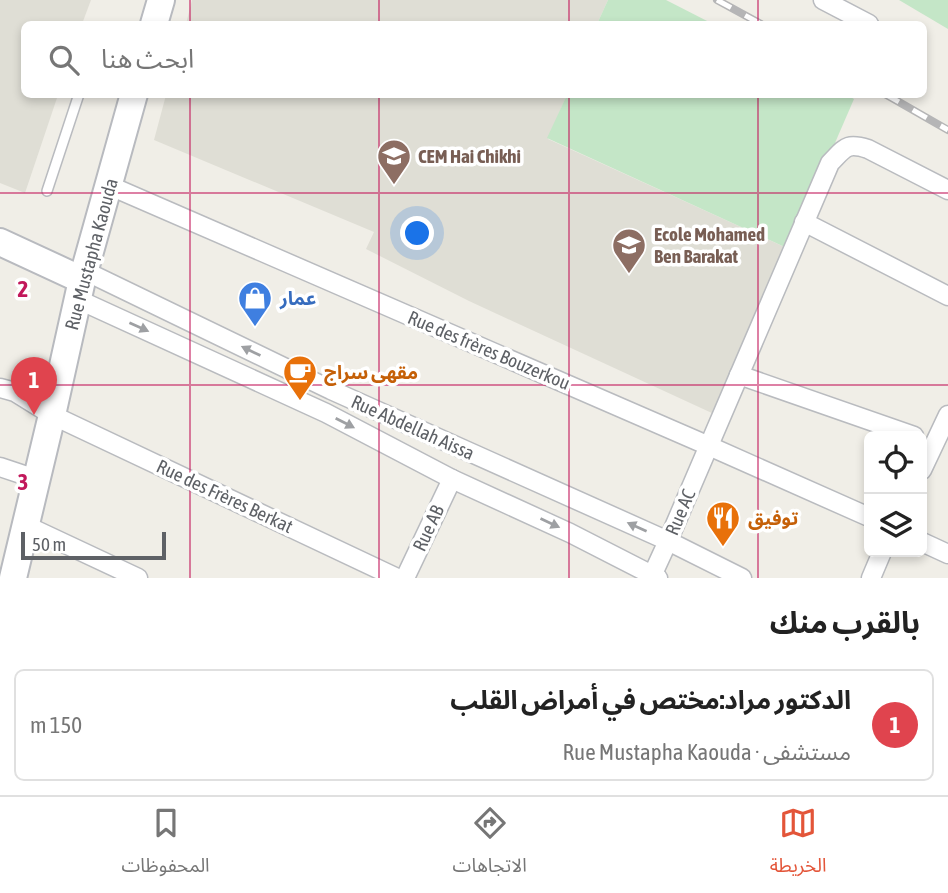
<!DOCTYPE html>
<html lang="ar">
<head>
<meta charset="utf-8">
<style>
  :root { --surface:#fff; --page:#f2f2f2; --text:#222; --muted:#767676; --line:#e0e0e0; --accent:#e35539 }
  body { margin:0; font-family:"Asap Condensed","Noto Sans Arabic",sans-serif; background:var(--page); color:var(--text); direction:rtl }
  .controls { position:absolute; right:21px; bottom:21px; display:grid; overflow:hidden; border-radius:10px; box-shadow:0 4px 10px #0003 }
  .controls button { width:63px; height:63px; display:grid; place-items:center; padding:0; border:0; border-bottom:2px solid var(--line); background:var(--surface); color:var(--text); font:35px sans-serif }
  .scale { position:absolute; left:21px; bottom:18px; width:145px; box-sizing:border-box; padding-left:7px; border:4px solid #5e6166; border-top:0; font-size:19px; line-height:24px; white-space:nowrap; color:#5e6166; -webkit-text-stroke:5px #fff; paint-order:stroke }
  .you { position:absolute; left:418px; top:234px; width:24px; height:24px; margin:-18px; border:5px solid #fff; border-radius:50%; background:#1a73e8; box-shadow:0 0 0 10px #1a73e833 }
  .badge { display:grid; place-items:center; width:46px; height:46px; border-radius:50%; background:var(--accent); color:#fff; font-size:23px; font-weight:700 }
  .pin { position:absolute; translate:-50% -58px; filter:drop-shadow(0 2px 4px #0008) }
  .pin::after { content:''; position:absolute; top:37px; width:24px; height:21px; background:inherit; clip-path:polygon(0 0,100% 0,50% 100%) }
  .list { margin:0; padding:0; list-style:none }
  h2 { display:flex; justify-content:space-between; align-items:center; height:91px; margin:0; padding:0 28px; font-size:30px }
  h2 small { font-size:23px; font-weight:400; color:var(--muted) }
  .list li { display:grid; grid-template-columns:46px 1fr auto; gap:21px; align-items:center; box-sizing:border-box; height:112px; margin:0 14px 14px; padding:0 14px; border:2px solid var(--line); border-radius:10px }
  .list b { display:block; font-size:26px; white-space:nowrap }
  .list p { margin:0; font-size:23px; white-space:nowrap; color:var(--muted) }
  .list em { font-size:23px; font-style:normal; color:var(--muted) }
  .icon { flex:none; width:38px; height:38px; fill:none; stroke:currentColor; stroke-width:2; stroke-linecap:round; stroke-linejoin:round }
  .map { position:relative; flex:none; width:948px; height:578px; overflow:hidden; direction:ltr }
  .search { position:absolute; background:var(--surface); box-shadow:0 4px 10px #0003; left:21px; right:21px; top:21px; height:77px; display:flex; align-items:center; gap:18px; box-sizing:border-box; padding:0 24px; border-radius:10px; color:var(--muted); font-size:26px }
  .sheet { height:217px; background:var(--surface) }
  nav { display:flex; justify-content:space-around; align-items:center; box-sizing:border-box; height:98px; border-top:2px solid var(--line); background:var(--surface); font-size:19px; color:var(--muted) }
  nav a { display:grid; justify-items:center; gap:4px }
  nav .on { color:var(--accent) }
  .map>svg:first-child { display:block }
</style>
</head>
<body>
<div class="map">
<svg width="948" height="578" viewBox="0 0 948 578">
  <rect width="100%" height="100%" fill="#f0eee7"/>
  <g fill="#dfded5">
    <polygon points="0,0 91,0 82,24 24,24 24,94 58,95 25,193 0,183"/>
    <polygon points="192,0 608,0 597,24 186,24"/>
    <polygon points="166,95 567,95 548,139 789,249 714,414 469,301 366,249 374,232 154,140"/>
  </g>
  <g fill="#c4e6c7">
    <polygon points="608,0 666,0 713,24 597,24"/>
    <polygon points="899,0 948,0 948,29"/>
    <polygon points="845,94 854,99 789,249 547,138 567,95"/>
  </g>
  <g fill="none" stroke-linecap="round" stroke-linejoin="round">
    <g stroke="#b9bbbf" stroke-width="12">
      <polyline id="lane" points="47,191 79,94"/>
    </g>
    <g stroke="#b9bbbf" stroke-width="21">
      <g id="street">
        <polyline points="823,0 869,24"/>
        <polyline points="108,185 709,446 869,517"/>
        <polyline points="804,222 948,296"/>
        <polyline points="85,271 331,390 668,541 742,578"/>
        <polyline points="77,299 326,413 452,479 570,533 658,578"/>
        <polyline points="739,375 914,436"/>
        <polyline points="0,388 15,392 52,415 397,578"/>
        <polyline points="0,467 36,479"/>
        <polyline points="922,470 948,415"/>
        <polyline points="25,525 138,578"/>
        <polyline points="922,542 948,554"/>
        <polyline points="405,578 452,479"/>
        <path d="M651 578 668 541 830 163C845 148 846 142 868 149L948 190"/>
        <polyline points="871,578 882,552"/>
      </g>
    </g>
    <g stroke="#b8babf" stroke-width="30">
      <g id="secondary">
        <polyline points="154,24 161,0"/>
        <polyline points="0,242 82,280"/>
        <polyline points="13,578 52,415 82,280 134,94"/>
      </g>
    </g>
    <use href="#lane" stroke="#fff" stroke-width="9"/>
    <use href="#street" stroke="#fff" stroke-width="18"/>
    <use href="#secondary" stroke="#fff" stroke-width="26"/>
    <g stroke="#b5b5b6" stroke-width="8">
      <g id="rail">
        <polyline points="717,0 761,24"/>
        <polyline points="885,94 948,130"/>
      </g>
    </g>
    <use href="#rail" stroke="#fff" stroke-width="5" stroke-dasharray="16" stroke-linecap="butt"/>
  </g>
  <defs><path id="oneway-solid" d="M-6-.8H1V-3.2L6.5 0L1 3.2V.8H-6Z" transform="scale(1.75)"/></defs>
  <g fill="#9ea0a3">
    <use href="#oneway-solid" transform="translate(139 327) rotate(24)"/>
    <use href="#oneway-solid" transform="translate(251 351) rotate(-154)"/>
    <use href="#oneway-solid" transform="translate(345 423) rotate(27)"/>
    <use href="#oneway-solid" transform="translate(550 523) rotate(25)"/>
    <use href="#oneway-solid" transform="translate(637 527) rotate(-156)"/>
  </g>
  <path fill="none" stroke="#c2185b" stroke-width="2" stroke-opacity="0.55" d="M190 0V24M379 0V24M569 0V24M758 0V24M190 94V578M379 94V578M569 94V578M758 94V578M0 193H948M0 385H948"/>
  <defs>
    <g id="school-pin" transform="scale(1.75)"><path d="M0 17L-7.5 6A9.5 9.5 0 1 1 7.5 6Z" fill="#8d6e63" stroke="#fff"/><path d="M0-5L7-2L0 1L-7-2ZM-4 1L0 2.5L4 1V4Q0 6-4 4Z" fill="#fff"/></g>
    <g id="shop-pin" transform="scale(1.75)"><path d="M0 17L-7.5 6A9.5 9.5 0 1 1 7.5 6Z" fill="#3f7fe0" stroke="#fff"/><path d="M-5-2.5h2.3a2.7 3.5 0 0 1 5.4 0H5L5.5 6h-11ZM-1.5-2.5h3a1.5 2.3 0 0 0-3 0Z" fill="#fff"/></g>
    <g id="cafe-pin" transform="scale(1.75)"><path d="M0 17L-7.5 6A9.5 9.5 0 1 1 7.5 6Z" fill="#e8710a" stroke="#fff"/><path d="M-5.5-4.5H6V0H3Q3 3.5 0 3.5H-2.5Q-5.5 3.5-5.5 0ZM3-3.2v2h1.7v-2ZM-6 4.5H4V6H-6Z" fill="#fff"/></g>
    <g id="restaurant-pin" transform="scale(1.75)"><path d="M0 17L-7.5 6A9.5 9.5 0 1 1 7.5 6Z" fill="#e8710a" stroke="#fff"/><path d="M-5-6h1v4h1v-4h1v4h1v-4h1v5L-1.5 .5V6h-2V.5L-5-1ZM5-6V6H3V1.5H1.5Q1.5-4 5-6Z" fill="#fff"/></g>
  </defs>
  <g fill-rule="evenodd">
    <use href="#school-pin" x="394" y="156"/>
    <use href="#school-pin" x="629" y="245"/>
    <use href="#shop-pin" x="255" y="298"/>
    <use href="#cafe-pin" x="300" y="372"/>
    <use href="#restaurant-pin" x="723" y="518"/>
  </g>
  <g text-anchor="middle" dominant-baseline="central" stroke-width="7" stroke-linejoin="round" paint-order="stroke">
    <g font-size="19" font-weight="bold" fill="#785e54" stroke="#fff" text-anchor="start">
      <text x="418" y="156">CEM Hai Chikhi</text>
      <text x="654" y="234">Ecole Mohamed<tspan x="654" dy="22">Ben Barakat</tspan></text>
    </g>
    <g font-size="19" fill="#5e6166" stroke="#fff">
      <text transform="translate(91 254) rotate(-75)">Rue Mustapha Kaouda</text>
      <text transform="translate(489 350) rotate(23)">Rue des frères Bouzerkou</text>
      <text transform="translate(413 427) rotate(24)">Rue Abdellah Aissa</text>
      <text transform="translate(225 496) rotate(25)">Rue des Frères Berkat</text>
      <text transform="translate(680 512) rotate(-67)">Rue AC</text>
      <text transform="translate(428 528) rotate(-65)">Rue AB</text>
    </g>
    <g font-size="19" font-weight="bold" fill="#366cbe" stroke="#fff" text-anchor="start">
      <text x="280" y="298">عمار</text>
    </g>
    <g font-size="19" font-weight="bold" fill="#c56008" stroke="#fff" text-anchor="start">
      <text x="324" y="372">مقهى سراج</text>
      <text x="748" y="518">توفيق</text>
    </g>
  </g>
  <g font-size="23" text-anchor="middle" font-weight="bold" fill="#c2185b" stroke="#fff" stroke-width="7" stroke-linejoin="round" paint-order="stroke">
    <text x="23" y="297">2</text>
    <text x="23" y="490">3</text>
  </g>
</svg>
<div class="controls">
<button><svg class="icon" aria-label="locate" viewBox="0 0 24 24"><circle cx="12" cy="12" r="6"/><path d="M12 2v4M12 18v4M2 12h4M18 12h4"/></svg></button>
<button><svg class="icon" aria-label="layers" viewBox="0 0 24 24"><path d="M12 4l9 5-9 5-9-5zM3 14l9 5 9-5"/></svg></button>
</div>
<div class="scale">50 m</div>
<div class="you"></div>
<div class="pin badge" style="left:34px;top:415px;background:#e0444e">1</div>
<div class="search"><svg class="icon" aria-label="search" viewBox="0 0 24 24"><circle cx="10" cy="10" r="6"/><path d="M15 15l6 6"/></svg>ابحث هنا</div>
</div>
<section class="sheet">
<h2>بالقرب منك<small></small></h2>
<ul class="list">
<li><span class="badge" style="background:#e0444e">1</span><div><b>الدكتور مراد:مختص في أمراض القلب</b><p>مستشفى · Rue Mustapha Kaouda</p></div><em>150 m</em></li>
</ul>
</section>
<nav>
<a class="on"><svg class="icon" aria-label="map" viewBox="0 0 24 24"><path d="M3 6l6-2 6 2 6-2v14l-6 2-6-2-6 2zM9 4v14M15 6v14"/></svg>الخريطة</a>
<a><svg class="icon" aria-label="directions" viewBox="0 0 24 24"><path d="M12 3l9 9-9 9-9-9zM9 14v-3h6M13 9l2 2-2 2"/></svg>الاتجاهات</a>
<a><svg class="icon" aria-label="saved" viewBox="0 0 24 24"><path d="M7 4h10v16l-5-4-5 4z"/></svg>المحفوظات</a>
</nav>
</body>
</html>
